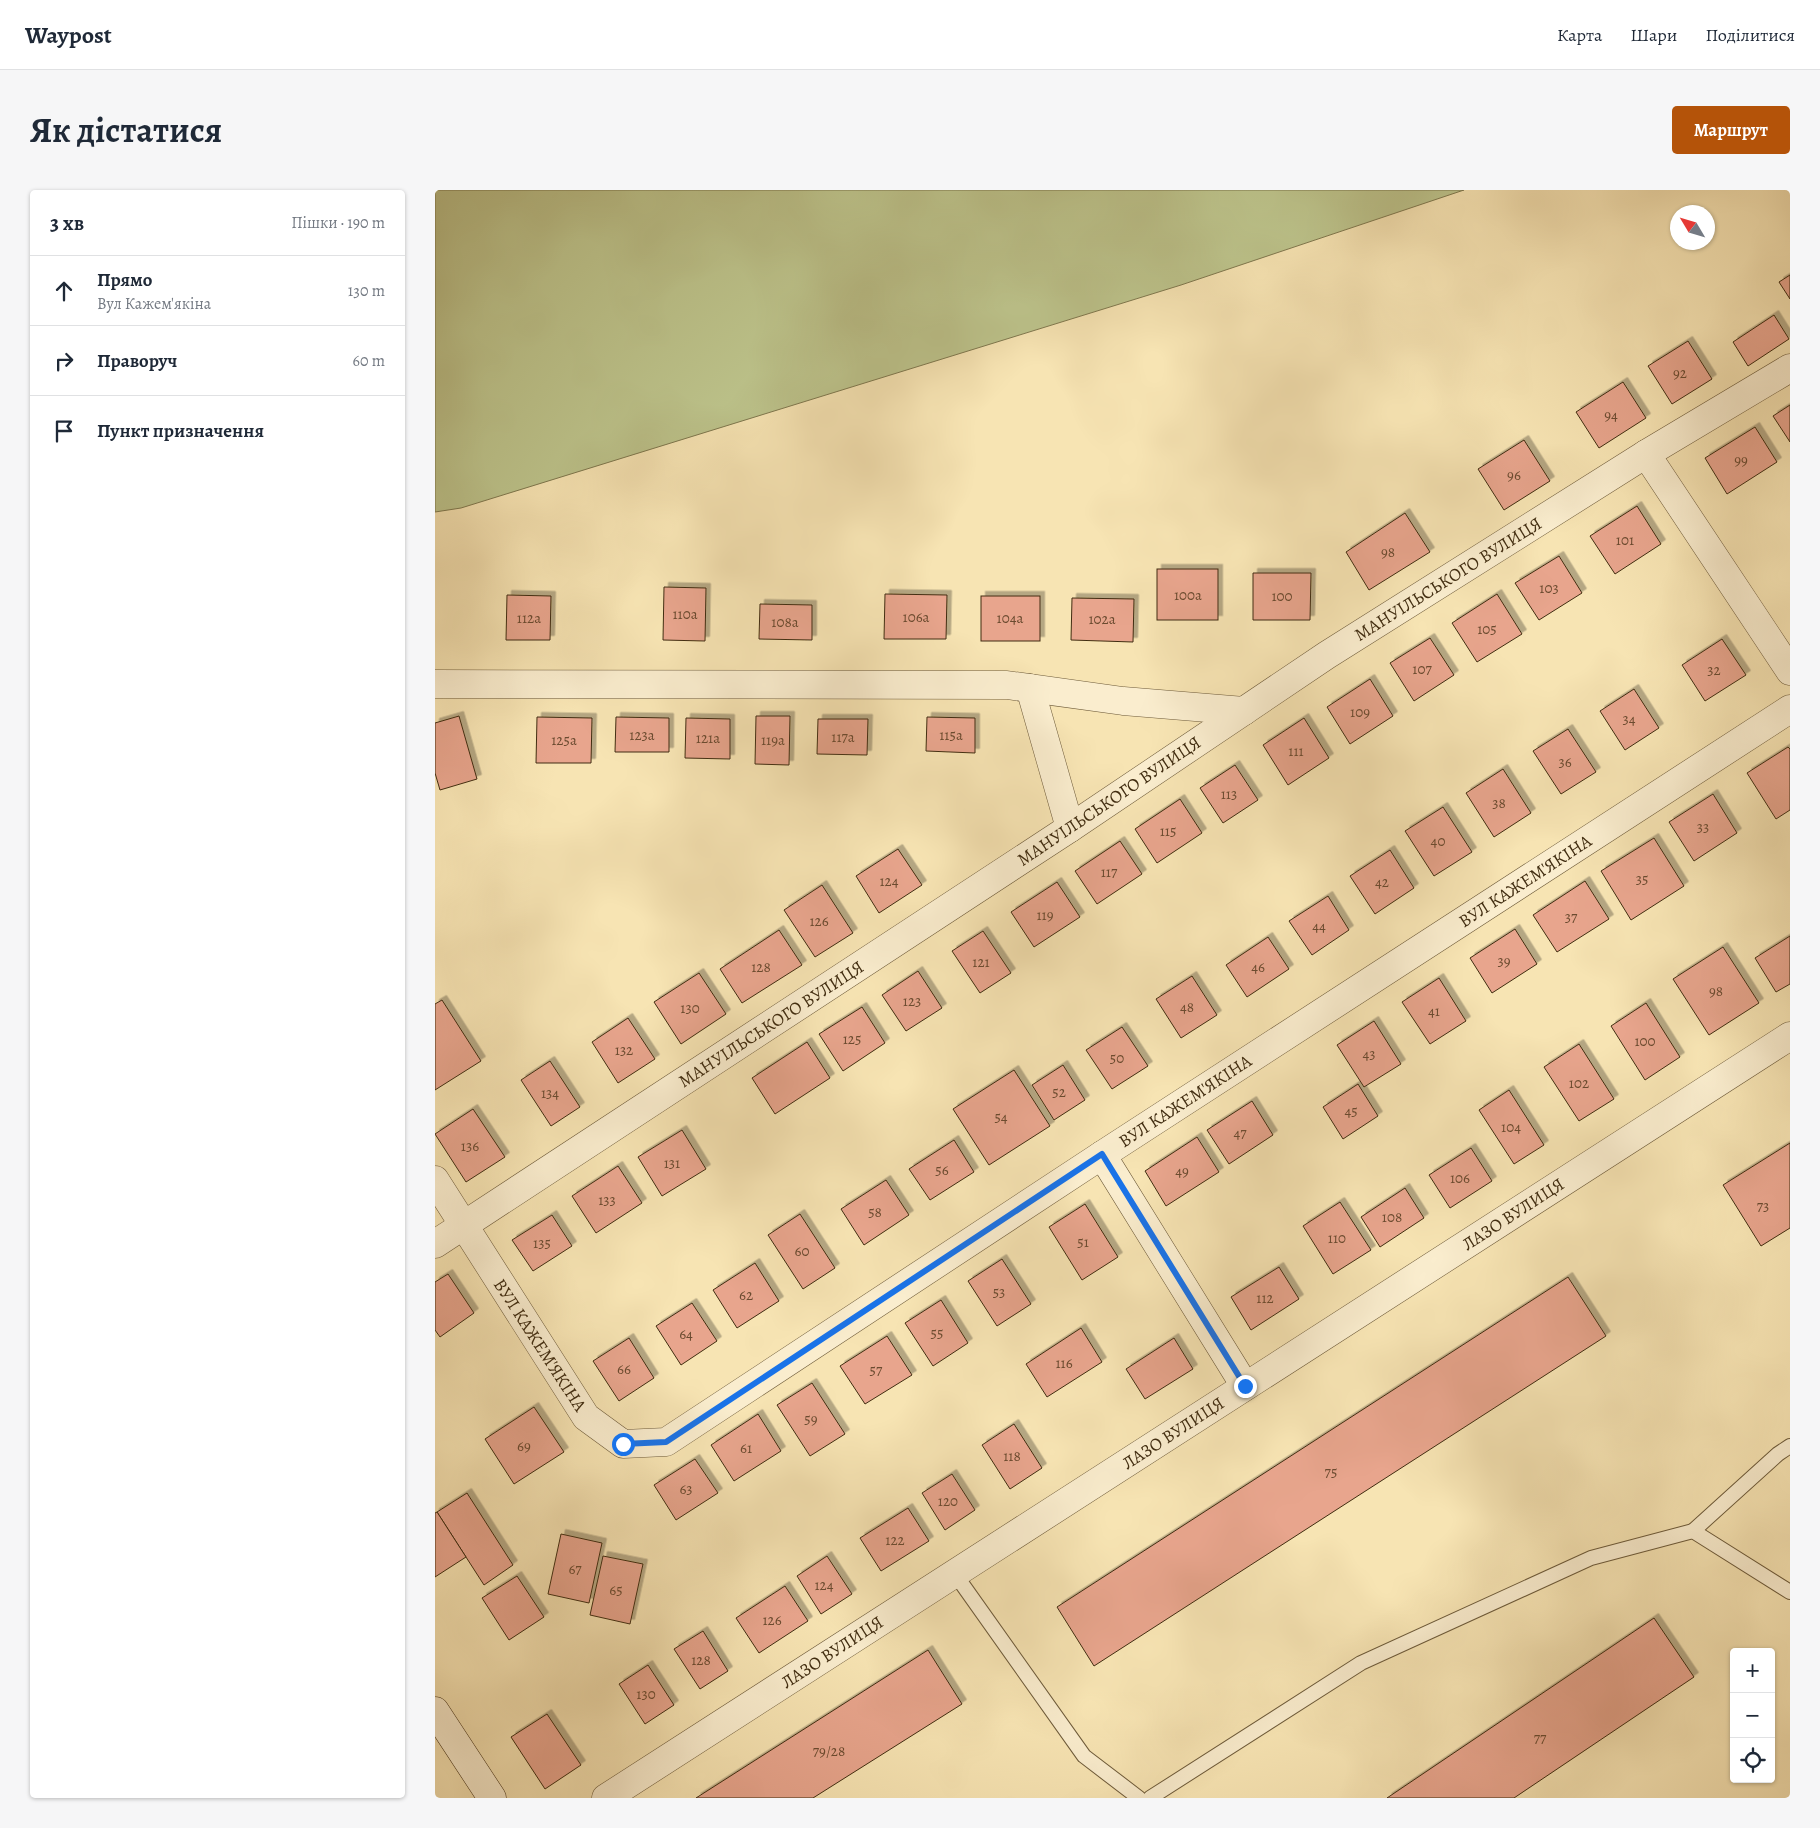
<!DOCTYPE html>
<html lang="uk">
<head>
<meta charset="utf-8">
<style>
  :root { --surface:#fff; --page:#f6f6f7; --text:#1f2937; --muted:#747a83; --line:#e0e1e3; --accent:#b45309 }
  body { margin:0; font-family:Alegreya,serif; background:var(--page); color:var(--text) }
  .controls { position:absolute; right:15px; bottom:15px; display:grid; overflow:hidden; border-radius:5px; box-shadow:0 1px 4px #0004 }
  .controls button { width:45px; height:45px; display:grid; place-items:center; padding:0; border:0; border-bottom:1px solid var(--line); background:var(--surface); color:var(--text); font:25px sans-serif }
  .compass { position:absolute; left:1235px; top:15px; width:45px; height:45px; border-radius:50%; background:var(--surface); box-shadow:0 1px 4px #0004; rotate:308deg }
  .stop { position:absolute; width:15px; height:15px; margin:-11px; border:4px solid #1a73e8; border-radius:50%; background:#fff }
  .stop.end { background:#1a73e8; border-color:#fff; box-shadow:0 1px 5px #0008 }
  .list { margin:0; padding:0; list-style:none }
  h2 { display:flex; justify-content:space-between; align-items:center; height:65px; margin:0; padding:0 20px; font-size:21px }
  h2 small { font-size:16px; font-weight:400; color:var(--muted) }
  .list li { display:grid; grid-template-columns:32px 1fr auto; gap:15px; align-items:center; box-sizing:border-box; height:70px; padding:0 20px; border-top:1px solid var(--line) }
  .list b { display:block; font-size:19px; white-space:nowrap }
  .list p { margin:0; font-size:16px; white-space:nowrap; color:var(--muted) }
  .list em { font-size:16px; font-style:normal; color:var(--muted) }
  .icon { flex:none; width:28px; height:28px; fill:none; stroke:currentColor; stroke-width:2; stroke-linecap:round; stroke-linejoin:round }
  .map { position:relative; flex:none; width:1355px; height:1608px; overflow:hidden; border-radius:5px }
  header { display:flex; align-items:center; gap:30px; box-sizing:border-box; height:70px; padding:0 25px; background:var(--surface); border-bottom:1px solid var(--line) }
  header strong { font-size:24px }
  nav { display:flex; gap:28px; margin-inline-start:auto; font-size:18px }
  .intro { display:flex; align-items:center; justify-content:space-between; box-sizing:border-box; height:120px; padding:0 30px }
  h1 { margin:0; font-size:35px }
  .button { padding:12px 22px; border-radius:5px; background:var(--accent); color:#fff; font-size:18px; font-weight:700 }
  main { display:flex; gap:30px; padding:0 30px }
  aside { flex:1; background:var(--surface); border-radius:5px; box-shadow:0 1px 4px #0004 }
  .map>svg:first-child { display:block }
</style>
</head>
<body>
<header>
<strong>Waypost</strong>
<nav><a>Карта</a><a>Шари</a><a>Поділитися</a></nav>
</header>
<div class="intro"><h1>Як дістатися</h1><a class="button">Маршрут</a></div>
<main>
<aside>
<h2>3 хв<small>Пішки · 190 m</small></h2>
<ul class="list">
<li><svg class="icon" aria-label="ahead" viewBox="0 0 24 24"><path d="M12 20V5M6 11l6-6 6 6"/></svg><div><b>Прямо</b><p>Вул Кажем'якіна</p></div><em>130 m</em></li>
<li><svg class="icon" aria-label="right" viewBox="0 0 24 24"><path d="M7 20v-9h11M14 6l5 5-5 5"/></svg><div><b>Праворуч</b></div><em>60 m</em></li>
<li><svg class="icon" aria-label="arrive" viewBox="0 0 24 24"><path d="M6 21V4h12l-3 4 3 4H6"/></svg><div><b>Пункт призначення</b></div></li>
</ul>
</aside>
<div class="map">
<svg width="1355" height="1608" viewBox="0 0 1355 1608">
  <defs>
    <filter id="shadow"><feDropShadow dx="4.5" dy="-4.5" stdDeviation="0" flood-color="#0004"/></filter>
  </defs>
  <rect width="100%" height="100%" fill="#f7e4b3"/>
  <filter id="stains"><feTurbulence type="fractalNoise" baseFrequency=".004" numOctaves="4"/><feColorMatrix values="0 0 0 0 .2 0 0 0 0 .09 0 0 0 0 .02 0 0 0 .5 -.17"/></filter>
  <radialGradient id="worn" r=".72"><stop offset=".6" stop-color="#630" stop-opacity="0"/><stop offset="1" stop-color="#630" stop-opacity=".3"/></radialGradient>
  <polygon fill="#bdc48c" stroke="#7f784e" points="0,0 1029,0 746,95 26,318 0,322"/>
  <g fill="#e8a58d" stroke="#412d11" filter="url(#shadow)">
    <polygon points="1355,85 1355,109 1344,92"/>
    <polygon points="1339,125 1354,149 1313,176 1298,152"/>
    <polygon points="1253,151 1277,189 1237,214 1213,176"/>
    <polygon points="1188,192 1211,228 1164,258 1141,222"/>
    <polygon points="1355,215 1355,252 1338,226"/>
    <polygon points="1320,237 1342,272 1292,304 1270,268"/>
    <polygon points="1089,250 1115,291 1069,320 1043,279"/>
    <polygon points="1202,316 1226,354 1180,384 1155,346"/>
    <polygon points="970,323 995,362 934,400 911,362"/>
    <polygon points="1124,366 1147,403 1104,430 1080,393"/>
    <rect x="722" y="379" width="61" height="51"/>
    <polygon points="818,383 876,383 875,430 818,430"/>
    <polygon points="229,397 271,398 270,451 228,450"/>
    <polygon points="450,404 512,405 511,449 449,449"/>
    <polygon points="1062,404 1087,444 1042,472 1017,433"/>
    <polygon points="72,405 116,406 115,450 71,450"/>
    <rect x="546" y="406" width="59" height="45"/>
    <polygon points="637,408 699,409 698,452 636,450"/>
    <polygon points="325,414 377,415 377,450 324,449"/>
    <polygon points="995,448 1019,485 979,511 955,473"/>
    <polygon points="1287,449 1311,485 1270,511 1247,475"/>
    <polygon points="935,489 958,526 915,554 892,517"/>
    <polygon points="1199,499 1224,538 1190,560 1165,521"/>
    <polygon points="24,526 42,589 5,600 0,583 0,533"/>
    <polygon points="321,526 355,526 354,575 320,574"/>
    <polygon points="102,527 157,528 156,573 101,573"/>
    <polygon points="181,527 234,528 234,562 180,562"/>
    <polygon points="492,527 540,528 540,563 491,561"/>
    <polygon points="251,528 295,529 295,569 250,568"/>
    <polygon points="869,528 894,568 853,595 828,555"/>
    <polygon points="383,529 433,529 432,565 382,564"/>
    <polygon points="1133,539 1161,582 1126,604 1098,561"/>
    <polygon points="1353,557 1355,559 1355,620 1341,629 1312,583"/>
    <polygon points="800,575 823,610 788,633 765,598"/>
    <polygon points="1068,579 1096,623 1059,647 1031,603"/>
    <polygon points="1278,604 1302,643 1259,671 1234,632"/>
    <polygon points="745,609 767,643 722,673 700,639"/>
    <polygon points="1008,617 1037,662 999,686 970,641"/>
    <polygon points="1219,648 1249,696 1196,730 1166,681"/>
    <polygon points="685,651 707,684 662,714 640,681"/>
    <polygon points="463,659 487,695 444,723 421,686"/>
    <polygon points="955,660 979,698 940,724 915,686"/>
    <polygon points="1150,691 1174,729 1122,762 1098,725"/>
    <polygon points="622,692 645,727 599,757 576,722"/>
    <polygon points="387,695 418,743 380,767 349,720"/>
    <polygon points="893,706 914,740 877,765 854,731"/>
    <polygon points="1080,739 1102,774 1057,803 1035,768"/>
    <polygon points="344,740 367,775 307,813 285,779"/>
    <polygon points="548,741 576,783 545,803 517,761"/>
    <polygon points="1355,746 1355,794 1341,802 1320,768"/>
    <polygon points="833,747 854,779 812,807 791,775"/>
    <polygon points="1288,757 1324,813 1274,845 1238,789"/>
    <polygon points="483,781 507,818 471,841 447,805"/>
    <polygon points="264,783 291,824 246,854 219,812"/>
    <polygon points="757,786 782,825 746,848 721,809"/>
    <polygon points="1004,788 1031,831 995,854 967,812"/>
    <polygon points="7,810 46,871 0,900 0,814"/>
    <polygon points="1211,813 1245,867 1210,890 1176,836"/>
    <polygon points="427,817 450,853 408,881 384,844"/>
    <polygon points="193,828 220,869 183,893 157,852"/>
    <polygon points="939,831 966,874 929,897 902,855"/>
    <polygon points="687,837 713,876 677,899 651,860"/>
    <polygon points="372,852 395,888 340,924 317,888"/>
    <polygon points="1144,854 1179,909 1144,931 1109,877"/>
    <polygon points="115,871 145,917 116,936 86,890"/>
    <polygon points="628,875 650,910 619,930 597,895"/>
    <polygon points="579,880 615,936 554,975 518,919"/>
    <polygon points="923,894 943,926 908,949 888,917"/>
    <polygon points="1074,900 1109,955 1079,974 1044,920"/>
    <polygon points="817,911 838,945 794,974 772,940"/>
    <polygon points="38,919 70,967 31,992 0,944"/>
    <polygon points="247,940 271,979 227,1006 203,967"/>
    <polygon points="762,947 784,982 731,1016 710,981"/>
    <polygon points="519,950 539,982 495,1010 474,979"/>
    <polygon points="1355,953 1355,1038 1326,1056 1288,995"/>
    <polygon points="1036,958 1057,991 1015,1018 994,985"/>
    <polygon points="183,976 207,1013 161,1043 137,1006"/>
    <polygon points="451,990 474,1025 429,1055 406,1019"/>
    <polygon points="970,998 989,1028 945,1057 926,1027"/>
    <polygon points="905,1012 936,1060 898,1084 868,1036"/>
    <polygon points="650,1014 683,1067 647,1090 614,1037"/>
    <polygon points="365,1024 400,1078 368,1099 333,1045"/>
    <polygon points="117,1025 137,1056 98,1081 77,1050"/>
    <polygon points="567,1069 596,1114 562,1136 533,1091"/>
    <polygon points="320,1073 344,1111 302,1138 278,1100"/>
    <polygon points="844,1077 864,1109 816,1140 796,1107"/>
    <polygon points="13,1084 39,1123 5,1147 0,1140 0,1092"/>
    <polygon points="1133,1087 1171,1146 659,1476 622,1417"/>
    <polygon points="506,1110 533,1153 498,1176 470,1133"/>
    <polygon points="257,1113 282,1151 246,1175 221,1136"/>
    <polygon points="646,1138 667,1172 612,1207 591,1174"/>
    <polygon points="452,1146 477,1185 430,1214 405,1176"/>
    <polygon points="194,1148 219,1188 184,1211 158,1171"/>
    <polygon points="739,1148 758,1179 710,1209 691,1179"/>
    <polygon points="377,1193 410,1244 375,1266 342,1215"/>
    <polygon points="99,1217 129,1262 79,1294 50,1249"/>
    <polygon points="323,1224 346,1261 299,1291 276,1255"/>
    <polygon points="579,1234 607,1278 575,1299 547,1255"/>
    <polygon points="260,1269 283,1303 241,1330 219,1295"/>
    <polygon points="517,1284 540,1320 510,1340 487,1303"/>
    <polygon points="32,1303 78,1375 49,1395 2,1322"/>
    <polygon points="473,1318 494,1351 446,1381 425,1348"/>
    <polygon points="2,1322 31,1367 0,1387 0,1323"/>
    <polygon points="126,1344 167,1353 154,1413 113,1404"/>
    <polygon points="168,1366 208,1374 195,1434 155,1425"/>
    <polygon points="392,1366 417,1404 386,1424 362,1386"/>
    <polygon points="82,1386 109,1427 74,1450 47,1408"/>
    <polygon points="350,1396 373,1431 324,1463 301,1428"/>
    <polygon points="1219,1428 1259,1487 1079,1608 952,1608"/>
    <polygon points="268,1441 293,1481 265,1499 239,1459"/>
    <polygon points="493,1460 527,1514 378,1608 261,1608"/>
    <polygon points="213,1475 239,1515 210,1534 184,1494"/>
    <polygon points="112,1524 146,1575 110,1599 76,1547"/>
  </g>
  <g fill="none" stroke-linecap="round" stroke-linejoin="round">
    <g stroke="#6e5b3a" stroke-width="16">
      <g id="lane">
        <polyline points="1258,1341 1343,1264 1355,1256"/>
        <polyline points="520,1384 649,1566 704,1608"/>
        <polyline points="715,1608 926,1473 1156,1368 1258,1341 1355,1402"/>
      </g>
    </g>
    <g stroke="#6e5b3a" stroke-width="29">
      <g id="street">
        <polyline points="1211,264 1355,481"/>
        <polyline points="0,494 572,495 688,511 809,521"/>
        <polyline points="595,498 635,638"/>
        <polyline points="667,965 810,1196"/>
        <polyline points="0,990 151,1227 188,1254 231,1252 667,965 1355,519"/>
        <polyline points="0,1054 635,638 892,465 1211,264 1355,178"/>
        <polyline points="171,1608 1355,846"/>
      </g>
    </g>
    <g stroke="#412d11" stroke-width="29">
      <polyline id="secondary" points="0,1521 57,1608"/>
    </g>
    <use href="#lane" stroke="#faedce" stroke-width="14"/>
    <use href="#street" stroke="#faedce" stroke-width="28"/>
    <use href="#secondary" stroke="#faedce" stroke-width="28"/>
  </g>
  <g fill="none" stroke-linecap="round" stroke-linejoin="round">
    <polyline stroke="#1a73e8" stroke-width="6" points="188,1254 231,1252 667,964 810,1196"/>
  </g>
  <g text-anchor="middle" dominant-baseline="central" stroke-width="4.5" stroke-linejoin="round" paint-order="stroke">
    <g font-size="15" fill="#6b4b30">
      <text x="1245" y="183">92</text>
      <text x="1176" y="225">94</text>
      <text x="1306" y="270">99</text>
      <text x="1079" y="285">96</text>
      <text x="1190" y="350">101</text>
      <text x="953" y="362">98</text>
      <text x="1114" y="398">103</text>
      <text x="753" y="405">100а</text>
      <text x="847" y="406">100</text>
      <text x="250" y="424">110а</text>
      <text x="481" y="427">106а</text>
      <text x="94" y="428">112а</text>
      <text x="575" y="428">104а</text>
      <text x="667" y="429">102а</text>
      <text x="350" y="432">108а</text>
      <text x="1052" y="439">105</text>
      <text x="987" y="479">107</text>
      <text x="1279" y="480">32</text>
      <text x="925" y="522">109</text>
      <text x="1194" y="529">34</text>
      <text x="207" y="545">123а</text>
      <text x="516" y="545">115а</text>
      <text x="408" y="547">117а</text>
      <text x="273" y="548">121а</text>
      <text x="129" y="550">125а</text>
      <text x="338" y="550">119а</text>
      <text x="861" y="561">111</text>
      <text x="1130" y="572">36</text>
      <text x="794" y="604">113</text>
      <text x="1064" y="613">38</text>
      <text x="1268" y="637">33</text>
      <text x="733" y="641">115</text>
      <text x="1003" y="651">40</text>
      <text x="674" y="682">117</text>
      <text x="1207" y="689">35</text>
      <text x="454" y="691">124</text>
      <text x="947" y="692">42</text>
      <text x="610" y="725">119</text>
      <text x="1136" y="727">37</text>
      <text x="384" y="731">126</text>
      <text x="884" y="736">44</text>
      <text x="1069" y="771">39</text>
      <text x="546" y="772">121</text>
      <text x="326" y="777">128</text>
      <text x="823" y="777">46</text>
      <text x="1281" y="801">98</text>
      <text x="477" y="811">123</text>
      <text x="752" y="817">48</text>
      <text x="255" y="818">130</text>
      <text x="999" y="821">41</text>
      <text x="417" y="849">125</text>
      <text x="1210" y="851">100</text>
      <text x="189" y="860">132</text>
      <text x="934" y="864">43</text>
      <text x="682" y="868">50</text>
      <text x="1144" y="893">102</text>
      <text x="624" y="902">52</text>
      <text x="115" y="903">134</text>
      <text x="916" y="921">45</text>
      <text x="566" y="927">54</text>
      <text x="1076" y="937">104</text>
      <text x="805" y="943">47</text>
      <text x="35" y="956">136</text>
      <text x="237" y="973">131</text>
      <text x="507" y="980">56</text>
      <text x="747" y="981">49</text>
      <text x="1025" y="988">106</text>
      <text x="172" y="1010">133</text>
      <text x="1328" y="1016">73</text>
      <text x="440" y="1022">58</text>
      <text x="957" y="1027">108</text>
      <text x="902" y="1048">110</text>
      <text x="648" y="1052">51</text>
      <text x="107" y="1053">135</text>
      <text x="367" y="1061">60</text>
      <text x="564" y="1102">53</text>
      <text x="311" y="1105">62</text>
      <text x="830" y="1108">112</text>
      <text x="502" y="1143">55</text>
      <text x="251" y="1144">64</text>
      <text x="629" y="1173">116</text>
      <text x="189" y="1179">66</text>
      <text x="441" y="1180">57</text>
      <text x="376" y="1229">59</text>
      <text x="89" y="1256">69</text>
      <text x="311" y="1258">61</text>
      <text x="577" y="1266">118</text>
      <text x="896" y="1282">75</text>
      <text x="251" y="1299">63</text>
      <text x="513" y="1311">120</text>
      <text x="460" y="1350">122</text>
      <text x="140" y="1379">67</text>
      <text x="389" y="1395">124</text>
      <text x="181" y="1400">65</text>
      <text x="337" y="1430">126</text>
      <text x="266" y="1470">128</text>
      <text x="211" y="1504">130</text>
      <text x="1105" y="1548">77</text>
      <text x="394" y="1561">79/28</text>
    </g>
    <g font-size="18" fill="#412d11" stroke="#faedce">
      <text transform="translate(1013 389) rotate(-32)">МАНУІЛЬСЬКОГО ВУЛИЦЯ</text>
      <text transform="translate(674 611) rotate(-34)">МАНУІЛЬСЬКОГО ВУЛИЦЯ</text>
      <text transform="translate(1090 691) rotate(-33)">ВУЛ КАЖЕМ'ЯКІНА</text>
      <text transform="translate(336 834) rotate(-33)">МАНУІЛЬСЬКОГО ВУЛИЦЯ</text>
      <text transform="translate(750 911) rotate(-33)">ВУЛ КАЖЕМ'ЯКІНА</text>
      <text transform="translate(1078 1024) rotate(-33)">ЛАЗО ВУЛИЦЯ</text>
      <text transform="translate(105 1155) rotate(57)">ВУЛ КАЖЕМ'ЯКІНА</text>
      <text transform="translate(738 1243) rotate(-33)">ЛАЗО ВУЛИЦЯ</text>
      <text transform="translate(397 1462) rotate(-33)">ЛАЗО ВУЛИЦЯ</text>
    </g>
  </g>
  <rect width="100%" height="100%" filter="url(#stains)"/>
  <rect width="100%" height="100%" fill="url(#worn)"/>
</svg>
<div class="controls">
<button>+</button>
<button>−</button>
<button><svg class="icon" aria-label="locate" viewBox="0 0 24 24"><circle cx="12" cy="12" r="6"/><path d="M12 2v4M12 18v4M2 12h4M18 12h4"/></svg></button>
</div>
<svg class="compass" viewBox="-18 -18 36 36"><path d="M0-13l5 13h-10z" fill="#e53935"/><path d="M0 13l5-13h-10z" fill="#747a83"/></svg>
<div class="stop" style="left:188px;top:1254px"></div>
<div class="stop end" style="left:810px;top:1196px"></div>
</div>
</main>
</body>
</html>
